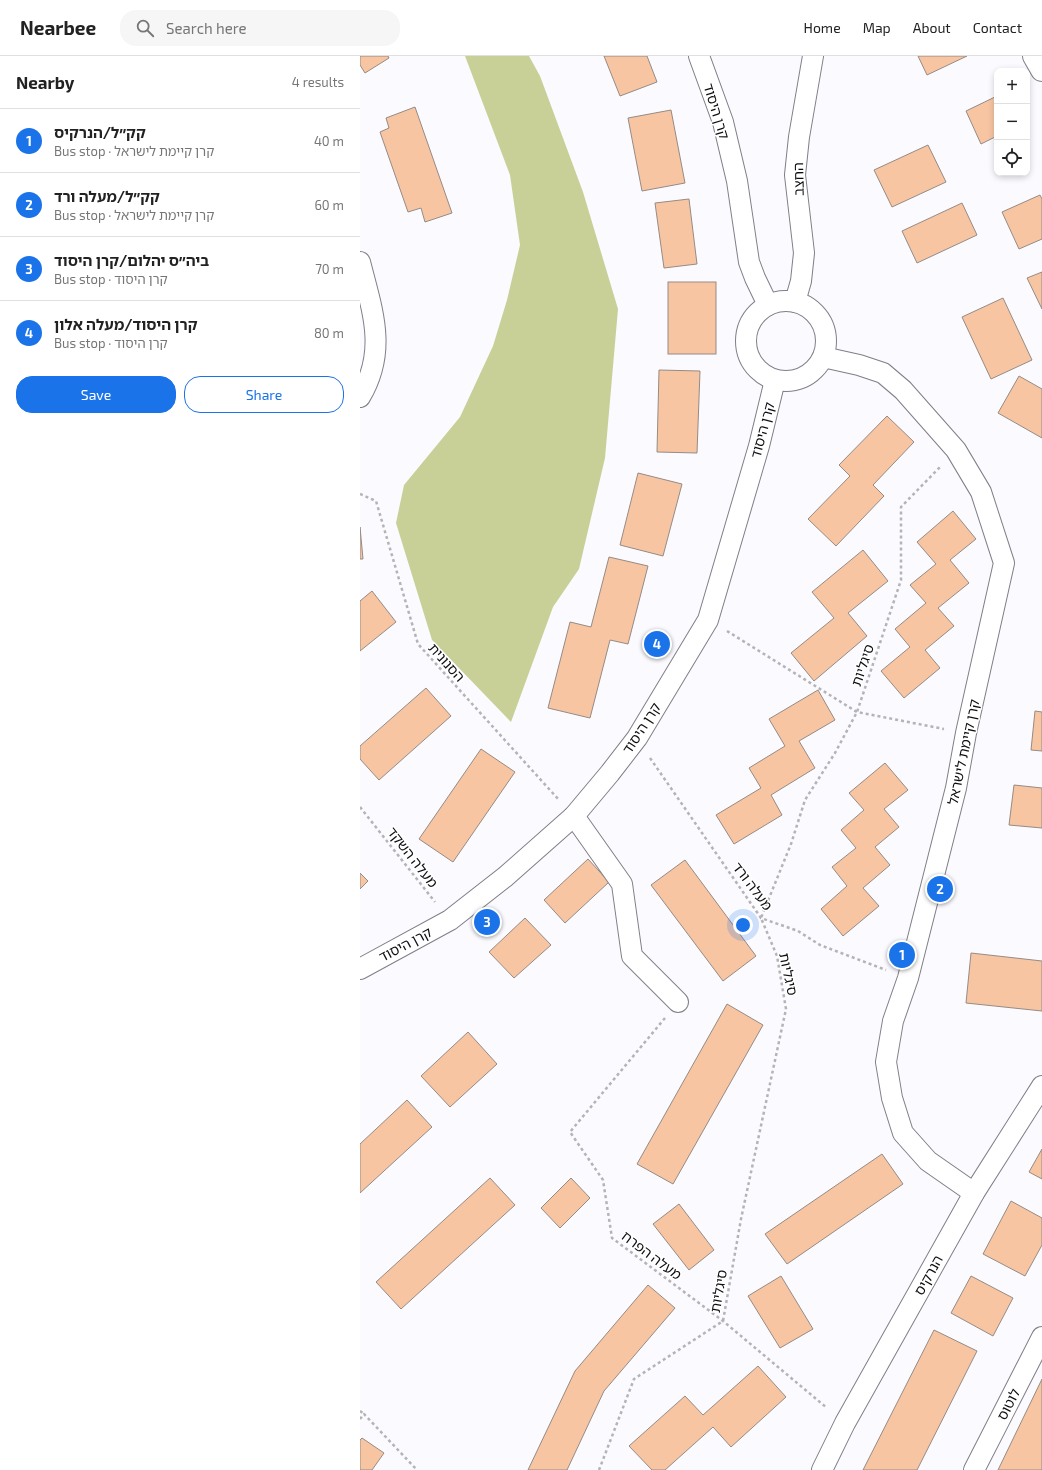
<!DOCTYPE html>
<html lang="en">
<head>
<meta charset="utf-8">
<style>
  :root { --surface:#fff; --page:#f6f6f6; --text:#222; --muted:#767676; --line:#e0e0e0; --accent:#1a73e8 }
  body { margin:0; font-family:"Exo 2","Noto Sans Hebrew",sans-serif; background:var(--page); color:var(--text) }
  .controls { position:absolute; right:12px; top:12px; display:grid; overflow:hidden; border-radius:8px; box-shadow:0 2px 6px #0003 }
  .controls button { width:36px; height:36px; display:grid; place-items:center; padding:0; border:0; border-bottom:1px solid var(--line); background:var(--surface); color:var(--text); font:20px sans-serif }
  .you { position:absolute; left:383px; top:869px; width:14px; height:14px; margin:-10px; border:3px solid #fff; border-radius:50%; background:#1a73e8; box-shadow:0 0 0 6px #1a73e833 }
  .badge { display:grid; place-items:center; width:26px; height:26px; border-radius:50%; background:var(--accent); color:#fff; font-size:13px; font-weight:700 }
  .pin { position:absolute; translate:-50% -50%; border:2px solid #fff; box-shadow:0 1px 4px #0006 }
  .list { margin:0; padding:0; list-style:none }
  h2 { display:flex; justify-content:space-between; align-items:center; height:52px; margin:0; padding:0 16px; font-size:17px }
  h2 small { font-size:13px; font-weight:400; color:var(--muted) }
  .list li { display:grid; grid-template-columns:26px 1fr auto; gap:12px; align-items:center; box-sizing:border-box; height:64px; padding:0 16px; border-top:1px solid var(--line) }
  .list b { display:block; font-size:15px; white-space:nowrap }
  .list p { margin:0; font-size:13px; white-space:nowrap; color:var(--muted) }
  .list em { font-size:13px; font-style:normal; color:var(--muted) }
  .actions { display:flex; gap:8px; padding:12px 16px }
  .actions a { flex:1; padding:9px 0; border:1px solid var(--accent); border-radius:16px; text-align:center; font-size:14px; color:var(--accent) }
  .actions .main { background:var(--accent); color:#fff }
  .icon { flex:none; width:22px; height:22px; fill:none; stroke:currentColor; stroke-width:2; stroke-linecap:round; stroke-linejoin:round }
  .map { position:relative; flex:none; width:682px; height:1414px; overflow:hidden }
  header { display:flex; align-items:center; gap:24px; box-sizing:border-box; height:56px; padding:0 20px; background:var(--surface); border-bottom:1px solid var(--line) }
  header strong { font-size:19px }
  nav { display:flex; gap:22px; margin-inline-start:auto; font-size:14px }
  .search { width:280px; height:36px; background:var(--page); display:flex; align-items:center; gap:10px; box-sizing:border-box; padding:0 14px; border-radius:16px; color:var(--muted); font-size:15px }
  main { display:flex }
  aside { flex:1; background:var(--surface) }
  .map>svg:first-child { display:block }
</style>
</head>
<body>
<header>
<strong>Nearbee</strong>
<div class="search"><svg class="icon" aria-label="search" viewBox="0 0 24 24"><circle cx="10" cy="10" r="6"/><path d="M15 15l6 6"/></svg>Search here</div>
<nav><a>Home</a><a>Map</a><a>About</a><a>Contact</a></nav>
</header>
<main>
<aside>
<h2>Nearby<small>4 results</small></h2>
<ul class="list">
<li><span class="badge">1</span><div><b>קק״ל/הנרקיס</b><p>Bus stop · קרן קיימת לישראל</p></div><em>40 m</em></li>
<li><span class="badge">2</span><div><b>קק״ל/מעלה ורד</b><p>Bus stop · קרן קיימת לישראל</p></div><em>60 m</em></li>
<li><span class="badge">3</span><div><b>ביה״ס יהלום/קרן היסוד</b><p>Bus stop · קרן היסוד</p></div><em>70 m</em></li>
<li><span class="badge">4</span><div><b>קרן היסוד/מעלה אלון</b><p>Bus stop · קרן היסוד</p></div><em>80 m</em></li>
</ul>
<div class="actions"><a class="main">Save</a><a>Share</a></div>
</aside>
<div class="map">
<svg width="682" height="1414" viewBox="0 0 682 1414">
  <rect width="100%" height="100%" fill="#fbfafe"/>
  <polygon fill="#c8d098" points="105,0 169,0 180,20 223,136 258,253 245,402 219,513 193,551 151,666 72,584 36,467 44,429 100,361 133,290 147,244 160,189 150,119"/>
  <g fill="#f8c5a3" stroke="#958b85">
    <polygon points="0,0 28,0 29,2 5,17 0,9"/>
    <polygon points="244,0 287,0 297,26 260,40"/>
    <polygon points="558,0 607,0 567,19"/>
    <polygon points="637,40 637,80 621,88 606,55"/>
    <polygon points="55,51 92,157 65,166 61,152 48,156 20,76 29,72 26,62"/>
    <polygon points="311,54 325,127 282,135 268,62"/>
    <polygon points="568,89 586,126 532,151 514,114"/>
    <polygon points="680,139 682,143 682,183 659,193 642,156"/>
    <polygon points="329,143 337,208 304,212 295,147"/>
    <polygon points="602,147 617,179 557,207 542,175"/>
    <polygon points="682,216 682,253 667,222"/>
    <rect x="308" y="226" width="48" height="72"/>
    <polygon points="643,242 672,304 631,323 602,261"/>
    <polygon points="299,314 340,315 337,397 297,396"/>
    <polygon points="659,320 682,333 682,382 638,357"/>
    <polygon points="527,360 554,386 513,429 524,440 476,490 448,463 490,420 479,409"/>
    <polygon points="278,417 322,428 303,500 260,489"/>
    <polygon points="593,455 616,483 590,504 609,527 578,552 594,570 565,594 580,612 544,642 521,615 550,591 535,573 566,547 550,529 576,508 557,486"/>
    <polygon points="0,471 3,503 0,503"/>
    <polygon points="503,494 528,525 488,557 507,580 454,625 431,597 474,562 452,536"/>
    <polygon points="249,501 288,510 268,588 250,584 230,662 188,652 210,566 231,571"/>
    <polygon points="12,535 36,566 0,595 0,545"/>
    <polygon points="66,632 91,660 19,724 0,703 0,690"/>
    <polygon points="458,634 475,664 439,685 455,712 411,739 422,759 374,788 356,759 401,732 389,712 425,690 409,663"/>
    <polygon points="675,655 682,656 682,695 671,694"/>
    <polygon points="121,693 155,716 93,806 59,783"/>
    <polygon points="525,707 548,734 524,753 539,771 515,791 530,809 503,832 519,850 483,880 461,853 487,830 472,811 496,792 481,774 504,754 489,737"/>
    <polygon points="654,729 682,732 682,772 649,769"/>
    <polygon points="228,803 249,826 205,867 184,844"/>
    <polygon points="325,804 396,900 363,925 291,829"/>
    <polygon points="0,817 8,825 0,833"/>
    <polygon points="165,862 191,889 154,922 129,896"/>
    <polygon points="611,897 682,905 682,955 606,947"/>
    <polygon points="367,948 403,969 313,1128 277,1108"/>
    <polygon points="108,976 137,1008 90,1051 61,1020"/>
    <polygon points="47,1044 72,1071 0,1137 0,1088"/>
    <polygon points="682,1093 682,1123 669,1116"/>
    <polygon points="522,1098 543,1128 427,1208 405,1178"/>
    <polygon points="130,1122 155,1149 41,1253 16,1226"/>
    <polygon points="211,1122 230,1142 200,1172 181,1152"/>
    <polygon points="651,1145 682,1162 682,1189 665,1220 623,1198"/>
    <polygon points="319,1148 354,1194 329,1214 293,1168"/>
    <polygon points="421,1220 453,1273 420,1292 388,1240"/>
    <polygon points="611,1220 653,1242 633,1280 591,1257"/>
    <polygon points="288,1229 315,1252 244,1335 207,1414 168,1414 215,1315"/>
    <polygon points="574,1274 617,1295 557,1414 503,1414"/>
    <polygon points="398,1310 426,1341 371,1391 353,1371 305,1414 292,1414 269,1390 325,1340 343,1359"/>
    <polygon points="682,1323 682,1414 638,1414"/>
    <polygon points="2,1382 24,1397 12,1414 0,1414 0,1384"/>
  </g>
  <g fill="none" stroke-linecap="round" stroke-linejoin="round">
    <g stroke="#817e88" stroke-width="22">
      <g id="street">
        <polyline points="339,0 363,66 377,125 389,206 395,222 408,249"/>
        <path d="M0 206C12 254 28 294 0 341"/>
        <circle cx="426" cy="285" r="40"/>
        <polyline points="435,246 441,225 444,197 435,119 439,81 453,0"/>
        <polyline points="463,301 499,309 523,317 543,334 596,394 621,436 644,507 606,677 596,732 548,922 533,965 526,1006 532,1042 543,1077 568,1105 614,1137"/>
        <polyline points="214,760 262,828 272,900 318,946"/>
        <polyline points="0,913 90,864 145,821 214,760 250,717 277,682 348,564 399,390 415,324"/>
        <polyline points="462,1414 485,1367 614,1137 682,1030"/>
        <polyline points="614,1414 682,1281"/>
      </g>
    </g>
    <g stroke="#817e88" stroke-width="24">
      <polyline id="secondary" points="674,0 682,14"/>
    </g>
    <g stroke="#b4b3b6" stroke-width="2.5" stroke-dasharray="3 3" stroke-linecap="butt">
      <polyline points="0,438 16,445 58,588 199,744"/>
      <polyline points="367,575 497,656 584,673"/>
      <polyline points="290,702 401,862 438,875 460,889 526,914"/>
      <polyline points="0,751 75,846"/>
      <polyline points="305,962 210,1076 243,1124 252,1182 363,1265 467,1352"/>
      <polyline points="0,1355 4,1358"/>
      <polyline points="0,1363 4,1358 57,1414"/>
      <polyline points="239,1414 274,1323 363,1265 381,1163 426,953 417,900 401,862 431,788 445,744 475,697 497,656 541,524 541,451 580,411"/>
    </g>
    <use href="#street" stroke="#fff" stroke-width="20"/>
    <use href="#secondary" stroke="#fff" stroke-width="22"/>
  </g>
  <g text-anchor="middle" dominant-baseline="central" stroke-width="3" stroke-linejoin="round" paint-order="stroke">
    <g font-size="14" fill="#0e0d10" stroke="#fff">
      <text transform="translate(357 55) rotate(73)">קרן היסוד</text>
      <text transform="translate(438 123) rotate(-91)">החצב</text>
      <text transform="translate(402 374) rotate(-75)">קרן היסוד</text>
      <text transform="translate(87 606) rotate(48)">הסנונית</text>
      <text transform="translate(502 609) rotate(-71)">סיגליות</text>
      <text transform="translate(281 672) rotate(-57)">קרן היסוד</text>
      <text transform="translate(603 696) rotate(-78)">קרן קיימת לישראל</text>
      <text transform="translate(53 801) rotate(52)">מעלה השקד</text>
      <text transform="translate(393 830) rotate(53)">מעלה ורד</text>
      <text transform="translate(45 888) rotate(-28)">קרן היסוד</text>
      <text transform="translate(429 918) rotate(78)">סיגליות</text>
      <text transform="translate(292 1199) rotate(37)">מעלה הפרח</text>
      <text transform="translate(568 1219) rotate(-61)">הנרקיס</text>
      <text transform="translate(358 1235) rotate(-80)">סיגליות</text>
      <text transform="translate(648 1348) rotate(-63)">לוטוס</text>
    </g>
  </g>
</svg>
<div class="controls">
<button>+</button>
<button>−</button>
<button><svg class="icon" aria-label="locate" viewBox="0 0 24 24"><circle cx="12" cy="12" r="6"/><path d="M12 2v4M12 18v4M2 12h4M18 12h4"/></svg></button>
</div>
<div class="you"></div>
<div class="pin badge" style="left:542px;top:899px">1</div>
<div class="pin badge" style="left:580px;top:833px">2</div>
<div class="pin badge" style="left:127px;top:866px">3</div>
<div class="pin badge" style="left:297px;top:588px">4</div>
</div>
</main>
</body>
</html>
